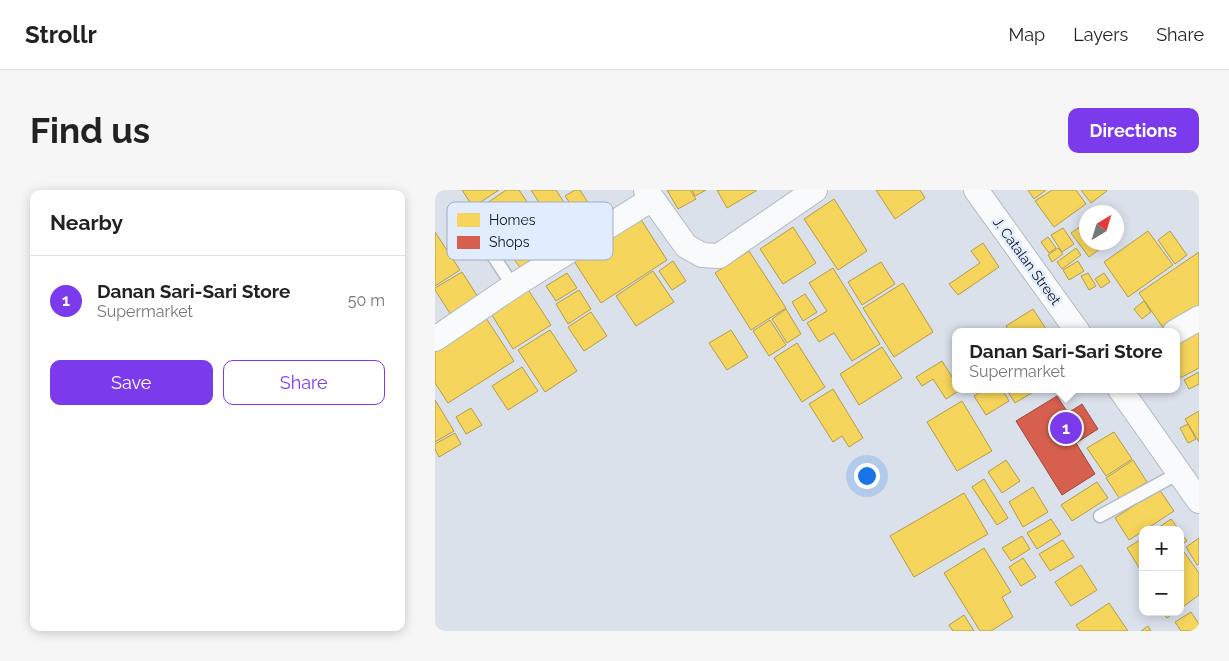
<!DOCTYPE html>
<html lang="en">
<head>
<meta charset="utf-8">
<style>
  :root { --surface:#fff; --page:#f6f6f6; --text:#222; --muted:#767676; --line:#e0e0e0; --accent:#7c3aed }
  body { margin:0; font-family:Raleway,sans-serif; background:var(--page); color:var(--text) }
  .controls { position:absolute; right:15px; bottom:15px; display:grid; overflow:hidden; border-radius:10px; box-shadow:0 2px 12px #0003 }
  .controls button { width:45px; height:45px; display:grid; place-items:center; padding:0; border:0; border-bottom:1px solid var(--line); background:var(--surface); color:var(--text); font:25px sans-serif }
  .compass { position:absolute; left:644px; top:15px; width:45px; height:45px; border-radius:50%; background:var(--surface); box-shadow:0 2px 12px #0003; rotate:38deg }
  .you { position:absolute; left:431px; top:285px; width:18px; height:18px; margin:-12px; border:4px solid #fff; border-radius:50%; background:#1a73e8; box-shadow:0 0 0 8px #1a73e833 }
  .badge { display:grid; place-items:center; width:32px; height:32px; border-radius:50%; background:var(--accent); color:#fff; font-size:16px; font-weight:700 }
  .pin { position:absolute; translate:-50% -50%; border:2px solid #fff; box-shadow:0 1px 5px #0006 }
  .popup { position:absolute; left:517px; top:138px; width:228px; height:65px; box-sizing:border-box; display:grid; place-content:center; border-radius:10px; background:var(--surface); filter:drop-shadow(0 1px 4px #0005); font-size:16px; white-space:nowrap; color:var(--muted) }
  .popup b { font-size:19px; color:var(--text) }
  .popup::after { content:''; position:absolute; left:50%; top:100%; margin-left:-10px; border:10px solid transparent; border-top-color:var(--surface) }
  .list { margin:0; padding:0; list-style:none }
  h2 { display:flex; justify-content:space-between; align-items:center; height:65px; margin:0; padding:0 20px; font-size:21px }
  h2 small { font-size:16px; font-weight:400; color:var(--muted) }
  .list li { display:grid; grid-template-columns:32px 1fr auto; gap:15px; align-items:center; box-sizing:border-box; height:90px; padding:0 20px; border-top:1px solid var(--line) }
  .list b { display:block; font-size:19px; white-space:nowrap }
  .list p { margin:0; font-size:16px; white-space:nowrap; color:var(--muted) }
  .list em { font-size:16px; font-style:normal; color:var(--muted) }
  .actions { display:flex; gap:10px; padding:15px 20px }
  .actions a { flex:1; padding:11px 0; border:1px solid var(--accent); border-radius:10px; text-align:center; font-size:18px; color:var(--accent) }
  .actions .main { background:var(--accent); color:#fff }
  .map { position:relative; flex:none; width:764px; height:441px; overflow:hidden; border-radius:10px }
  header { display:flex; align-items:center; gap:30px; box-sizing:border-box; height:70px; padding:0 25px; background:var(--surface); border-bottom:1px solid var(--line) }
  header strong { font-size:24px }
  nav { display:flex; gap:28px; margin-inline-start:auto; font-size:18px }
  .intro { display:flex; align-items:center; justify-content:space-between; box-sizing:border-box; height:120px; padding:0 30px }
  h1 { margin:0; font-size:35px }
  .button { padding:12px 22px; border-radius:10px; background:var(--accent); color:#fff; font-size:18px; font-weight:700 }
  main { display:flex; gap:30px; padding:0 30px }
  aside { flex:1; background:var(--surface); border-radius:10px; box-shadow:0 2px 12px #0003 }
  .map>svg:first-child { display:block }
</style>
</head>
<body>
<header>
<strong>Strollr</strong>
<nav><a>Map</a><a>Layers</a><a>Share</a></nav>
</header>
<div class="intro"><h1>Find us</h1><a class="button">Directions</a></div>
<main>
<aside>
<h2>Nearby<small></small></h2>
<ul class="list">
<li><span class="badge">1</span><div><b>Danan Sari-Sari Store</b><p>Supermarket</p></div><em>50 m</em></li>
</ul>
<div class="actions"><a class="main">Save</a><a>Share</a></div>
</aside>
<div class="map">
<svg width="764" height="441" viewBox="0 0 764 441">
  <rect width="100%" height="100%" fill="#dae1eb"/>
  <g fill="#f6d55c" stroke="#b29c49">
    <polygon points="27,0 64,0 38,17"/>
    <polygon points="71,0 84,0 99,22 61,48 42,20"/>
    <polygon points="96,0 121,0 145,37 127,48"/>
    <polygon points="140,0 145,0 162,27 150,35 130,6"/>
    <polygon points="232,0 255,0 261,9 243,19"/>
    <polygon points="257,0 271,0 260,6"/>
    <polygon points="282,0 321,0 321,1 292,18"/>
    <polygon points="441,0 485,0 490,8 460,29"/>
    <polygon points="593,0 611,0 599,9"/>
    <polygon points="617,0 641,0 651,14 619,37 600,11"/>
    <polygon points="646,0 671,0 672,1 656,13"/>
    <polygon points="399,9 432,61 403,80 369,29"/>
    <polygon points="104,24 124,53 86,79 66,50"/>
    <polygon points="205,28 232,70 166,113 139,71"/>
    <polygon points="652,32 652,52 674,52 654,67 636,43"/>
    <polygon points="358,37 381,73 348,94 325,59"/>
    <polygon points="628,38 639,54 627,62 616,45"/>
    <polygon points="713,41 738,75 693,107 669,72"/>
    <polygon points="735,41 752,65 740,74 723,50"/>
    <polygon points="0,42 25,80 0,96"/>
    <polygon points="613,47 621,58 614,63 606,52"/>
    <polygon points="548,53 564,77 523,105 514,94 545,73 536,61"/>
    <polygon points="623,58 628,64 617,72 613,65"/>
    <polygon points="641,58 646,65 627,79 622,72"/>
    <polygon points="314,61 351,118 316,140 280,83"/>
    <polygon points="764,62 764,116 729,139 704,103"/>
    <polygon points="238,71 251,91 237,100 224,81"/>
    <polygon points="643,71 649,81 634,90 628,80"/>
    <polygon points="446,72 460,94 427,115 413,92"/>
    <polygon points="398,78 445,154 417,171 399,143 384,152 372,133 392,121 374,93"/>
    <polygon points="218,81 239,112 201,136 181,106"/>
    <polygon points="27,82 43,107 16,125 0,100 0,98"/>
    <polygon points="132,83 142,98 121,111 111,96"/>
    <polygon points="653,83 661,96 654,100 646,86"/>
    <polygon points="669,83 675,92 666,98 660,89"/>
    <polygon points="468,93 498,142 459,167 428,118"/>
    <polygon points="92,98 116,135 78,159 55,122"/>
    <polygon points="144,100 156,119 133,134 121,114"/>
    <polygon points="370,104 382,122 368,131 357,112"/>
    <polygon points="709,111 716,122 707,129 699,119"/>
    <polygon points="351,119 366,144 352,153 337,129"/>
    <polygon points="598,119 613,142 575,142 571,136"/>
    <polygon points="156,122 172,146 149,161 133,137"/>
    <polygon points="51,128 79,171 13,213 0,193 0,160"/>
    <polygon points="335,130 351,155 334,166 318,141"/>
    <polygon points="764,139 764,178 741,190 741,151"/>
    <polygon points="115,140 142,181 110,202 83,160"/>
    <polygon points="296,140 313,167 292,180 274,153"/>
    <polygon points="362,153 390,197 367,212 339,168"/>
    <polygon points="447,157 467,188 424,215 405,184"/>
    <polygon points="507,171 521,193 521,199 525,199 525,200 511,209 498,189 487,196 481,187"/>
    <polygon points="87,177 103,201 73,220 57,196"/>
    <polygon points="764,182 764,194 754,199 749,190"/>
    <polygon points="398,199 428,248 414,257 407,246 398,252 374,214"/>
    <polygon points="550,199 567,199 574,211 551,225 539,206"/>
    <polygon points="571,199 603,199 580,213"/>
    <polygon points="0,210 19,241 0,252"/>
    <polygon points="527,211 557,261 522,281 492,232"/>
    <polygon points="36,218 47,235 31,244 21,227"/>
    <polygon points="764,221 764,252 750,229"/>
    <polygon points="753,234 761,249 753,253 745,238"/>
    <polygon points="679,242 697,269 671,286 652,258"/>
    <polygon points="20,243 26,254 4,267 0,259 0,254"/>
    <polygon points="571,270 585,291 567,303 553,282"/>
    <polygon points="698,270 712,292 685,309 671,288"/>
    <polygon points="549,289 573,328 562,335 537,297"/>
    <polygon points="662,292 673,308 637,331 626,315"/>
    <polygon points="598,297 613,322 588,337 574,312"/>
    <polygon points="724,299 739,321 710,340 708,340 708,341 694,350 680,328"/>
    <polygon points="529,303 553,344 479,387 455,346"/>
    <polygon points="616,329 626,344 602,359 592,343"/>
    <polygon points="736,329 744,340 720,340"/>
    <polygon points="745,342 752,351 745,356"/>
    <polygon points="587,346 595,359 576,371 567,358"/>
    <polygon points="708,348 708,380 706,381 692,358"/>
    <polygon points="764,348 764,374 762,375 751,357"/>
    <polygon points="628,350 639,367 615,381 604,364"/>
    <polygon points="549,358 576,402 567,407 578,427 556,441 545,441 509,383"/>
    <polygon points="749,362 764,383 764,405 745,419 745,364"/>
    <polygon points="588,368 601,387 586,396 574,377"/>
    <polygon points="646,375 662,400 636,416 620,392"/>
    <polygon points="674,413 693,441 645,441 641,435"/>
    <polygon points="727,422 740,422 732,428"/>
    <polygon points="756,422 764,434 764,441 746,441 740,432"/>
    <polygon points="529,425 539,441 518,441 514,435"/>
    <polygon points="713,436 716,441 706,441"/>
  </g>
  <polygon fill="#d6604d" stroke="#9b4a3e" points="622,206 633,223 647,214 663,239 641,253 660,284 627,305 581,231"/>
  <g fill="none" stroke-linecap="round" stroke-linejoin="round">
    <g stroke="#b4b9c1" stroke-width="15">
      <g id="service">
        <polyline points="32,26 78,96"/>
        <polyline points="665,326 744,283"/>
      </g>
    </g>
    <g stroke="#b4b9c1" stroke-width="26">
      <g id="minor">
        <polyline points="211,0 251,56 267,65 284,66 380,0"/>
        <polyline points="541,0 643,142"/>
        <polyline points="740,142 764,128"/>
        <polyline points="0,149 78,96 217,9"/>
        <polyline points="685,199 764,311"/>
      </g>
    </g>
    <use href="#service" stroke="#f9fafc" stroke-width="12"/>
    <use href="#minor" stroke="#f9fafc" stroke-width="24"/>
  </g>
  <g text-anchor="middle" dominant-baseline="central" stroke-width="5" stroke-linejoin="round" paint-order="stroke">
    <g font-size="14" fill="#12161c" stroke="#e1edfe">
      <text transform="translate(592 71) rotate(54)">J. Catalan Street</text>
    </g>
  </g>
  <rect x="12" y="12" width="166" height="58" rx="8" fill="#e1edfe" stroke="#a3acba" stroke-width="1"/>
  <rect x="22" y="23" width="23" height="14" fill="#f6d55c"/>
  <rect x="22" y="46" width="23" height="13" fill="#d6604d"/>
  <g font-size="14" fill="#12161c">
    <text x="54" y="35">Homes</text>
    <text x="54" y="57">Shops</text>
  </g>
</svg>
<div class="controls">
<button>+</button>
<button>−</button>
</div>
<svg class="compass" viewBox="-18 -18 36 36"><path d="M0-13l5 13h-10z" fill="#e53935"/><path d="M0 13l5-13h-10z" fill="#767676"/></svg>
<div class="you"></div>
<div class="pin badge" style="left:631px;top:238px">1</div>
<div class="popup"><b>Danan Sari-Sari Store</b>Supermarket</div>
</div>
</main>
</body>
</html>
